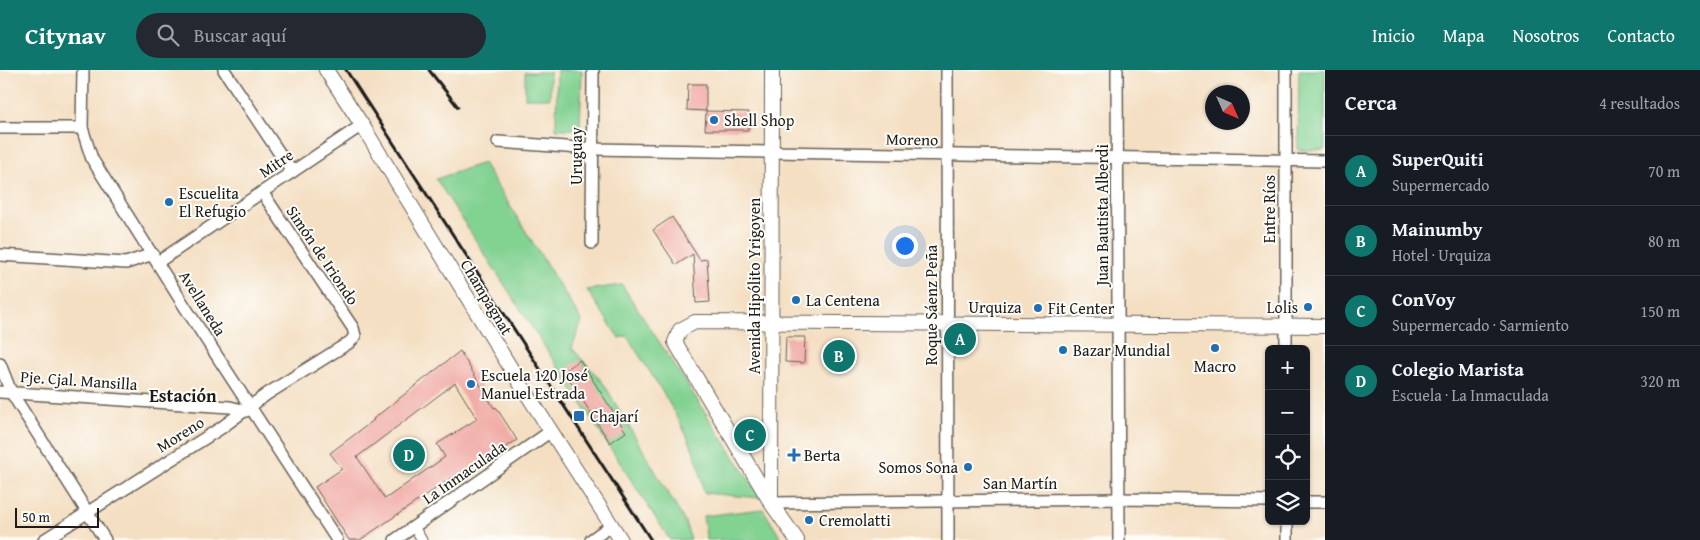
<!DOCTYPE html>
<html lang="es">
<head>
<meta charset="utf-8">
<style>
  :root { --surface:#171b24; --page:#242831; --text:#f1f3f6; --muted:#9ea1a6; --line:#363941; --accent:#0f766e }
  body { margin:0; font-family:"Gentium Book Plus",serif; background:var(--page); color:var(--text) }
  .controls { position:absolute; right:15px; bottom:15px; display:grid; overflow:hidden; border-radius:8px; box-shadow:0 1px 4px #0004 }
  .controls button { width:45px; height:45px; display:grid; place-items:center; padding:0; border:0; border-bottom:1px solid var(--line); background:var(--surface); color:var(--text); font:25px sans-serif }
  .compass { position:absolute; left:1205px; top:15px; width:45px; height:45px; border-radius:50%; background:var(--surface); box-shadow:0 1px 4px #0004; rotate:135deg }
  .scale { position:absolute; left:15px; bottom:12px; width:84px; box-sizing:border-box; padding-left:5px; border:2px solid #1c1c1c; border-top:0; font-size:14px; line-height:18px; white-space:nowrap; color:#1c1c1c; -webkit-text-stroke:4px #fdfcf7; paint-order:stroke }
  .you { position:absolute; left:904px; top:175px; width:18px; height:18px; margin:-12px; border:4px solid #fff; border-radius:50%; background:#1a73e8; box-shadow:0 0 0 8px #1a73e833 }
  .badge { display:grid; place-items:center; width:32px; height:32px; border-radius:50%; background:var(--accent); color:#fff; font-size:16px; font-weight:700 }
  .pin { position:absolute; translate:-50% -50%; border:2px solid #fff; box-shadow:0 1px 5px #0006 }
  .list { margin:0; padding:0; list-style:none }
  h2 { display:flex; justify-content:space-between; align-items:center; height:65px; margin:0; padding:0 20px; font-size:21px }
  h2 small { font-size:16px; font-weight:400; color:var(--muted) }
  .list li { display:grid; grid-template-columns:32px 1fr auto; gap:15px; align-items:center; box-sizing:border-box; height:70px; padding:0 20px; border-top:1px solid var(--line) }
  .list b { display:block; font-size:19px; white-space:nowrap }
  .list p { margin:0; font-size:16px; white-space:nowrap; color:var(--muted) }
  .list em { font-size:16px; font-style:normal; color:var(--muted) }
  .icon { flex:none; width:28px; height:28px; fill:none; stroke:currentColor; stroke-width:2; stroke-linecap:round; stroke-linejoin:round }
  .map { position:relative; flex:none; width:1325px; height:470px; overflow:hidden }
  header { display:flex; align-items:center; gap:30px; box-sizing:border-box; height:70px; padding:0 25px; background:var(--accent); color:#fff }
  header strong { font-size:24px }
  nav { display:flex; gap:28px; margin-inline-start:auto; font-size:18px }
  .search { width:350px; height:45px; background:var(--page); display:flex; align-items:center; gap:12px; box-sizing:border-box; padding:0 18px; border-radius:28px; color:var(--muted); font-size:19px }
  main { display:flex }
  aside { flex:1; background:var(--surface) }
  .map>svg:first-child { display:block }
</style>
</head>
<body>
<header>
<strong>Citynav</strong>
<div class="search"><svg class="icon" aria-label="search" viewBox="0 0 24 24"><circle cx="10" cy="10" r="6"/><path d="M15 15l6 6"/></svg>Buscar aquí</div>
<nav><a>Inicio</a><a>Mapa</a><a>Nosotros</a><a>Contacto</a></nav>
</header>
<main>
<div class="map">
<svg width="1325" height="470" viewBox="0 0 1325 470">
  <rect width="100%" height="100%" fill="#fdfcf7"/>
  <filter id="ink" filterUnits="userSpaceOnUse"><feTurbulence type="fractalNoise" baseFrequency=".02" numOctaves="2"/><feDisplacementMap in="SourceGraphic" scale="10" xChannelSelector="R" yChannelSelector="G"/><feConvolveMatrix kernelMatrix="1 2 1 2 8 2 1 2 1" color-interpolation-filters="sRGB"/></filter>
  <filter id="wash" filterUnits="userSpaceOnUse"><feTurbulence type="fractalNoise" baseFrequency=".0096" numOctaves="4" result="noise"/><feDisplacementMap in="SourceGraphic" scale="20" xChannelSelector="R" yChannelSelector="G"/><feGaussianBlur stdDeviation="1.12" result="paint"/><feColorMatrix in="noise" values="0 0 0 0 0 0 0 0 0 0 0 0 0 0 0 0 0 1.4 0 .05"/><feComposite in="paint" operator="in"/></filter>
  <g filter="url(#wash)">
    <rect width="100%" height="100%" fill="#f4dfc3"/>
    <g fill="#82d292" stroke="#4f7757">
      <polygon points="557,0 582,0 580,59 556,59"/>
      <polygon points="1299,0 1325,0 1325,80 1298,80"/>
      <rect x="525" y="2" width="25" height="26"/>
      <polygon points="483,93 582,251 572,278 604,314 685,452 691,470 670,470 436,109"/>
      <path d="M622 215 761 428 704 423C702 415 701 405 699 397 687 355 650 303 627 266L619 268 587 220Z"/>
      <polygon points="763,439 782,470 707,470 705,466 706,465 703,446"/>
    </g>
    <g id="blocks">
      <g fill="#f1aba6" fill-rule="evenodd">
        <polygon points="688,14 706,14 706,41 687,40"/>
        <polygon points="706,41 749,42 748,60 705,60"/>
        <polygon points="672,147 700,190 707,189 710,232 696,233 693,184 676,195 653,160"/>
        <polygon points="786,267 805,267 804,293 785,292"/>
        <path d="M460 281 494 338 496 337 517 370 458 407 456 405 360 470H349L315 417 342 399 330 383 374 350 373 349ZM455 313 477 349 437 374 445 387 385 429 357 387Z"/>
        <polygon points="580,290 626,362 610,373 564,301"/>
        <polygon points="755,348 755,375 737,359"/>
      </g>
    </g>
  </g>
  <g filter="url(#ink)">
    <use href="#blocks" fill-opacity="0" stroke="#686056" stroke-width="1"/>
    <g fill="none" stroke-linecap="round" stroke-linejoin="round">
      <g stroke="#686056" stroke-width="11">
        <polyline id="pedestrian" points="414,457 422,470"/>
      </g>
      <g stroke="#686056" stroke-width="14">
        <g id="minor">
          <polyline points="83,0 82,58 92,89 185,237 337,470"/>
          <polyline points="224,0 292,102"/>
          <polyline points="947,0 948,470"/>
          <polyline points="1117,0 1119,470"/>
          <polyline points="1286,0 1286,279"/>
          <polyline points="0,58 82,58"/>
          <polyline points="498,72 593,79 1325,91"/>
          <polyline points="592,173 593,0"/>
          <polyline points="0,185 126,193 153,184"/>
          <polyline points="158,192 362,55"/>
          <polyline points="0,294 11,322 105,470"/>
          <polyline points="0,322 230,337 246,341"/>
          <polyline points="1306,432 1325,432"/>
          <polyline points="771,433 1119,429 1269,431"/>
          <polyline points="1287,451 1287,470"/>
          <polyline points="44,470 221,358 267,324 350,272 355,266 353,258 262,122"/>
          <polyline points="395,470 551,361"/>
          <polyline points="591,470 612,455"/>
        </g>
      </g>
      <g stroke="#686056" stroke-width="16">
        <g id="tertiary">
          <polyline points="326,0 362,55 518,310 621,470"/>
          <polyline points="771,432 772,0"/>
          <polyline points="797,470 771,433 675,272 680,260 695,252 1325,256"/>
        </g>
      </g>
      <use href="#pedestrian" stroke="#fff" stroke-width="9"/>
      <use href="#minor" stroke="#fff" stroke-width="11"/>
      <use href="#tertiary" stroke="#fff" stroke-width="14"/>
      <g stroke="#1c1c1c" stroke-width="3">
        <polyline points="346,0 651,470"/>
        <polyline points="429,0 458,37"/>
      </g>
    </g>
  </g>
  <g fill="#1f6fb2" stroke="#fdfcf7" stroke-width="2">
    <circle cx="714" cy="50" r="5"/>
    <circle cx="169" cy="132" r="5"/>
    <circle cx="796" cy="230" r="5"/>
    <circle cx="1308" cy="237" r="5"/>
    <circle cx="1038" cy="238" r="5"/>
    <circle cx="1215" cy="278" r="5"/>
    <circle cx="1063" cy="280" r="5"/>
    <circle cx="471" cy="314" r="5"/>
    <rect x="573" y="340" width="12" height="12" rx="2.5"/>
    <path d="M791.5 377.5h5v5h5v5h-5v5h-5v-5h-5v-5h5z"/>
    <circle cx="968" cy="397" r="5"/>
    <circle cx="809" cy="450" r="5"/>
  </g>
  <g text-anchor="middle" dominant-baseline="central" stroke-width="4" stroke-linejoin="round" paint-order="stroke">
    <g font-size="16" fill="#1c1c1c" stroke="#fdfcf7" text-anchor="start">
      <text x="724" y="50">Shell Shop</text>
      <text x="179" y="123">Escuelita<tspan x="179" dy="18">El Refugio</tspan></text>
      <text x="806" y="230">La Centena</text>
      <text x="1298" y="237" text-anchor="end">Lolis</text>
      <text x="1048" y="238">Fit Center</text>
      <text x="1073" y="280">Bazar Mundial</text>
      <text x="1215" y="296" text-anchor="middle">Macro</text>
      <text x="481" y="305">Escuela 120 José<tspan x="481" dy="18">Manuel Estrada</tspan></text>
      <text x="590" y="346">Chajarí</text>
      <text x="804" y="385">Berta</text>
      <text x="958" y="397" text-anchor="end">Somos Sona</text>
      <text x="819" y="450">Cremolatti</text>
    </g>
    <g font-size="16" fill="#1c1c1c" stroke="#fdfcf7">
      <text transform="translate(912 69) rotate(1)">Moreno</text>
      <text transform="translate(576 86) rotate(-90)">Uruguay</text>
      <text transform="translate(276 93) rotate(-34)">Mitre</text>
      <text transform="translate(1269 139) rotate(-90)">Entre Ríos</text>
      <text transform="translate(1102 145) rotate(-90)">Juan Bautista Alberdi</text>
      <text transform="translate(323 185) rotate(56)">Simón de Iriondo</text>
      <text transform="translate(754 216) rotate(-90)">Avenida Hipólito Yrigoyen</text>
      <text transform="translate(487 227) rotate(59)">Champagnat</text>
      <text transform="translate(203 233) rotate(58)">Avellaneda</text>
      <text transform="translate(931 235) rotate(-90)">Roque Sáenz Peña</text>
      <text x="995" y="237">Urquiza</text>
      <text transform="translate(79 310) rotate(4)">Pje. Cjal. Mansilla</text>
      <text transform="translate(180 364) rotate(-32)">Moreno</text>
      <text transform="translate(464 402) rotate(-35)">La Inmaculada</text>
      <text x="1020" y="413">San Martín</text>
    </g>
    <g font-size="18" font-weight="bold" fill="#1c1c1c" stroke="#fdfcf7">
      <text x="183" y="325">Estación</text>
    </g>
  </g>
</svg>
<div class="controls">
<button>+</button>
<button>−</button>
<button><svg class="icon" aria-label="locate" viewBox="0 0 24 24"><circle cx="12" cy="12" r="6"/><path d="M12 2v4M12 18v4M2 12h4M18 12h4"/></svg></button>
<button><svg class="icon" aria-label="layers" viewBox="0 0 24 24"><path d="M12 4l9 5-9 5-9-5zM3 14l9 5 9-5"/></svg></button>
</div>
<svg class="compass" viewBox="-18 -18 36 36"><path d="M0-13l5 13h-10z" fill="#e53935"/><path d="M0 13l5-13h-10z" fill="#9ea1a6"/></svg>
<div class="scale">50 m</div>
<div class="you"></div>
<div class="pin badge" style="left:960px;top:269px">A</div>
<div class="pin badge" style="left:839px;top:286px">B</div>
<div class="pin badge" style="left:750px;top:365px">C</div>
<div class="pin badge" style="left:409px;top:385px">D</div>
</div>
<aside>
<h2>Cerca<small>4 resultados</small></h2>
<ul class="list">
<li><span class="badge">A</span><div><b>SuperQuiti</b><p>Supermercado</p></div><em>70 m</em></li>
<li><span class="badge">B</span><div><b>Mainumby</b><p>Hotel · Urquiza</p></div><em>80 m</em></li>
<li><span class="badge">C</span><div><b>ConVoy</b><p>Supermercado · Sarmiento</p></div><em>150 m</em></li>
<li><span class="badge">D</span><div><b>Colegio Marista</b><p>Escuela · La Inmaculada</p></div><em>320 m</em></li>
</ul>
</aside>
</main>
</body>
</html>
